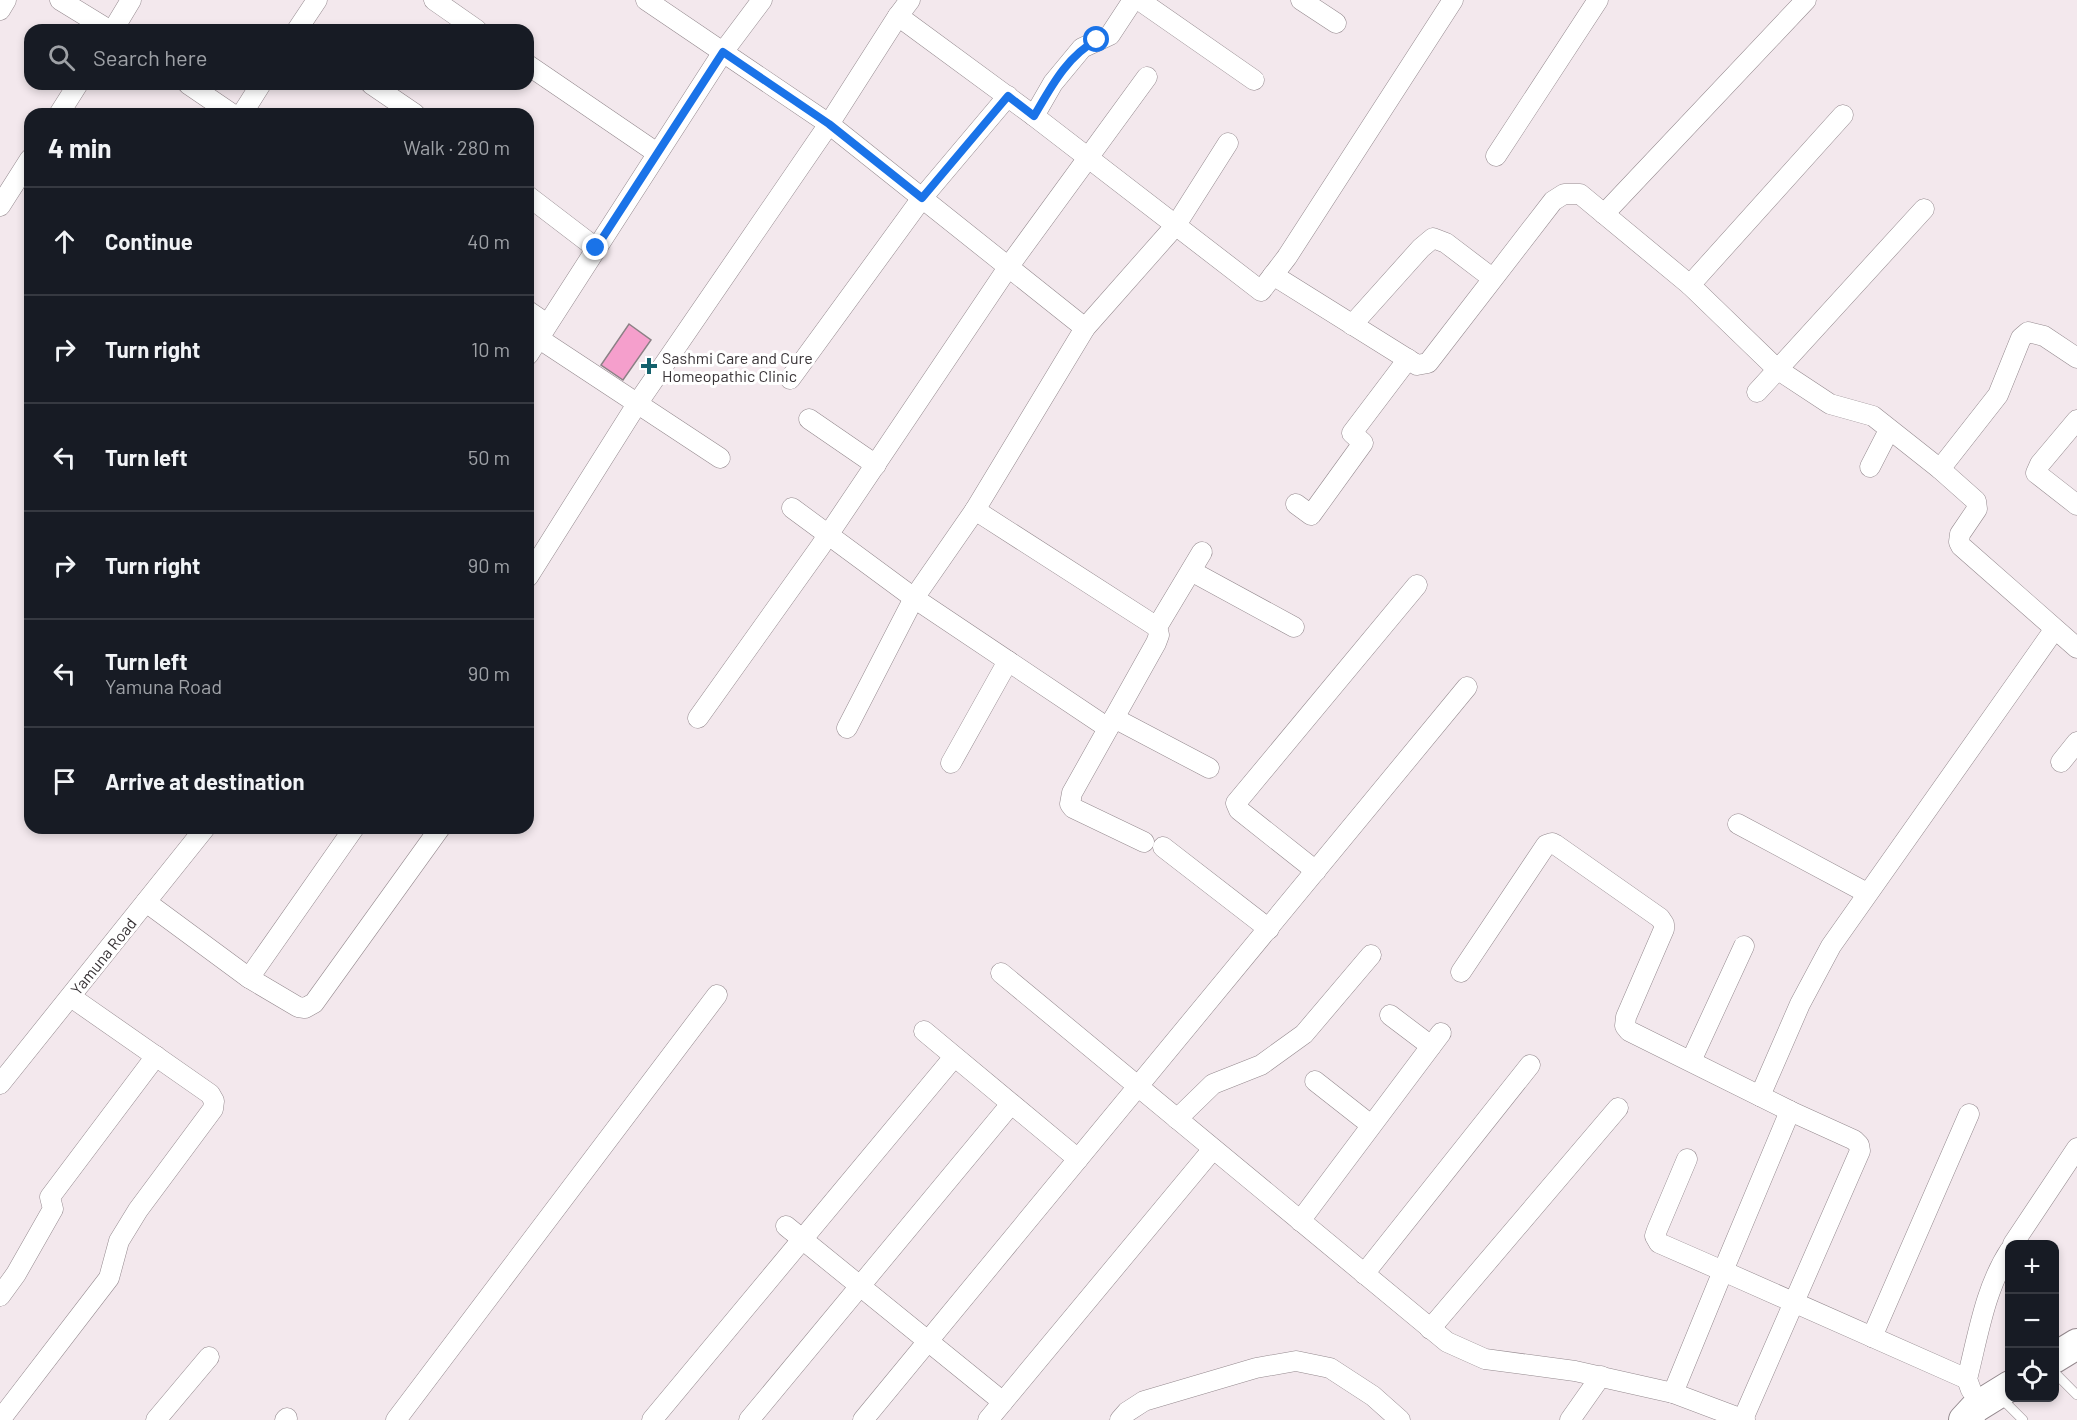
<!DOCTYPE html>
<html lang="en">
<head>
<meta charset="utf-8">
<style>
  :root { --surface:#171b24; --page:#20242c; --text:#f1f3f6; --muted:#9ea1a6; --line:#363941 }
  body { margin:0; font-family:Barlow,sans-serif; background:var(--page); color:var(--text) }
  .controls { position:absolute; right:18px; bottom:18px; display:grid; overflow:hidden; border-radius:12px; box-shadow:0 3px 9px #0003 }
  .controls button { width:54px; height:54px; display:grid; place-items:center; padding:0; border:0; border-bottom:2px solid var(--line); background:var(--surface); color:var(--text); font:30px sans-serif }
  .stop { position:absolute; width:18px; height:18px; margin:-14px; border:4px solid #1a73e8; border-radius:50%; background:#fff }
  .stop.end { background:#1a73e8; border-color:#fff; box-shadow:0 2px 6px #0008 }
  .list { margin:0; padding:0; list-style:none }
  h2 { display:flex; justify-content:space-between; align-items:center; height:78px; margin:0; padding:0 24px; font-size:26px }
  h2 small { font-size:20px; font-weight:400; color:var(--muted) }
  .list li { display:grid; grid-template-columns:39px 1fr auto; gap:18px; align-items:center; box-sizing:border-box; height:108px; padding:0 24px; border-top:2px solid var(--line) }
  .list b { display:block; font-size:22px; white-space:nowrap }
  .list p { margin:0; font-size:20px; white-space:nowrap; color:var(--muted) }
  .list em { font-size:20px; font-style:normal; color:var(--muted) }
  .icon { flex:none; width:33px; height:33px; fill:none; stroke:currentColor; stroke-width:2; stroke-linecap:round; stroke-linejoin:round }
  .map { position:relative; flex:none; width:2077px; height:1420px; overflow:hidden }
  .search { position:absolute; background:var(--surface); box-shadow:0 3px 9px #0003; left:24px; top:24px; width:510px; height:66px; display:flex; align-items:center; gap:15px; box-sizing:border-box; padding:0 21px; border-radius:18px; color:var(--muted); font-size:22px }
  .panel { position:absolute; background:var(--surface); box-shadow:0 3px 9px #0003; left:24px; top:108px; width:510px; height:726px; border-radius:18px }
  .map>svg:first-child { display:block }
</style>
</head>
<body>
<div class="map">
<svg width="2077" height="1420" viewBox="0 0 2077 1420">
  <rect width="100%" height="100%" fill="#f3e8ed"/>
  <polygon fill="#f59fcc" stroke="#8b8085" stroke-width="1.5" points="629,324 651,340 623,380 601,365"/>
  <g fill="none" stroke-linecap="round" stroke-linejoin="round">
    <g stroke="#94898e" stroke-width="10">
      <g id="lane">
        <polyline points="2054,1372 2077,1395"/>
        <polyline points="1999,1396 2023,1420"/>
      </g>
    </g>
    <g stroke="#94898e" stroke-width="21">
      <g id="street">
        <polyline points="60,0 109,30"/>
        <polyline points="434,0 477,30"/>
        <polyline points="646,0 829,124 1085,328"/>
        <polyline points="1133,0 1110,35 1082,48 1053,83 1034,116 1261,291 1287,257 1453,0"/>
        <polyline points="1139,0 1254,80"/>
        <polyline points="1301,0 1336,23"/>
        <polyline points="0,10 6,0"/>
        <polyline points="898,16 1034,116"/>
        <polyline points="113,30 131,0"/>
        <polyline points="297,30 317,0"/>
        <polyline points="528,65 657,153"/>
        <polyline points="188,84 232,114"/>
        <polyline points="371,84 415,114"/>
        <polyline points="59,114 78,84"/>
        <polyline points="242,114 261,84"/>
        <polyline points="1496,156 1598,0"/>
        <polyline points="528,196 596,248"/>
        <polyline points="0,206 30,159"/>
        <polyline points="1604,214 1806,0"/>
        <polyline points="1273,275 1417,365 1428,363 1553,201 1564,194 1580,194 1690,285 1777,369 1830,404 1873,416 1940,469 1976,501 1977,509 1960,534 1959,542 1961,546 2077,648"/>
        <polyline points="1690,285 1843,115"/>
        <polyline points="528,311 547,324"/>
        <polyline points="1352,325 1421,248 1433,238 1446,243 1492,278"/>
        <polyline points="538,338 720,458"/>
        <polyline points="528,355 723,52 762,0"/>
        <polyline points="790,379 922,198 1008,96"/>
        <polyline points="1757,392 1924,209"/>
        <polyline points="809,419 876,465"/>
        <polyline points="2077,420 2040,464 2036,473 2077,505"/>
        <polyline points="1870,467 1889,430"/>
        <polyline points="1940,469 1998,395 2021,338 2028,332 2044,336 2077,358"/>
        <polyline points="1296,504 1311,515 1363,443 1352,433 1408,359"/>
        <polyline points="792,508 914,598 1108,728"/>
        <polyline points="975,510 1157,627 1159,635 1156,643 1072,793 1070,804 1073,808 1144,842"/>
        <polyline points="1191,571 1294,627"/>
        <polyline points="528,577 637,404 829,124 898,16 910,0"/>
        <polyline points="1157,627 1202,552"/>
        <polyline points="698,718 820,547 1009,266 1147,77"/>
        <polyline points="1114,718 1209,768"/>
        <polyline points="847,728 914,598 975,510 1085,328 1176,225 1228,143"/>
        <polyline points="2061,762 2077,742"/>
        <polyline points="951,763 1008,661"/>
        <polyline points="1738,824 1867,893"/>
        <polyline points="1163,847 1269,929"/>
        <polyline points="1316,871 1239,810 1236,803 1417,585"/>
        <polyline points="146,902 249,978 354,828"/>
        <polyline points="1461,972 1546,845 1552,843 1556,845 1660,918 1664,924 1664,929 1626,1017 1625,1026 1629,1031 1790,1111 1854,1140 1859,1145 1860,1151 1743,1419"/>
        <polyline points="1001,973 1447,1342 1485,1359 1575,1371 1673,1393 1745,1420"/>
        <polyline points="249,978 298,1007 305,1008 314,1003 440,828"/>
        <polyline points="1390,1015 1431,1046"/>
        <polyline points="924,1031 1078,1159"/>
        <polyline points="1691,1061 1744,946"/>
        <polyline points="1315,1081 1371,1125"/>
        <polyline points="0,1084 205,828"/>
        <polyline points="1760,1096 1800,1004 1831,946 2054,630"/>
        <polyline points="1177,1119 1213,1084 1261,1065 1304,1034 1371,955"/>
        <polyline points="1687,1159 1657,1230 1655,1236 1659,1243 1723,1271 1790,1111"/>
        <polyline points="1300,1221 1441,1033"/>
        <polyline points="786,1226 1003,1402"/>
        <polyline points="2013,1244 2077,1148"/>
        <polyline points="1364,1274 1530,1065"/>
        <polyline points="0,1296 16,1274 53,1209 50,1197 156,1056"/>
        <polyline points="1430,1329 1618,1108"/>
        <polyline points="1872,1337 1969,1114"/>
        <path d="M1971 1390 1967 1379C1978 1336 1985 1288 2010 1250"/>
        <polyline points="1673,1393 1723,1271 1967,1379"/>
        <polyline points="0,1420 109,1278 119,1241 138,1210 213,1109 214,1101 210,1094 71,997"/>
        <polyline points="156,1420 209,1357"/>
        <polyline points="285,1420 287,1418"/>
        <polyline points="396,1420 717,995"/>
        <polyline points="652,1420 954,1057"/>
        <polyline points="749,1420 1011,1104"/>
        <polyline points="863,1420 1467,687"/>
        <polyline points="988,1420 1213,1149"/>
        <polyline points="1120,1420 1127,1412 1144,1401 1256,1368 1296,1361 1330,1368 1373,1396 1400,1420"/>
        <polyline points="1570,1420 1601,1376"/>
      </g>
    </g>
    <g stroke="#94898e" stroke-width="32">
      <g id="primary">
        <polyline points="2054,1358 2077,1344"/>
        <polyline points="1964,1420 1976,1407 2010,1386"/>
      </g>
    </g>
    <use href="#lane" stroke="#fff" stroke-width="9"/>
    <use href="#street" stroke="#fff" stroke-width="20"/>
    <use href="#primary" stroke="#fff" stroke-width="30"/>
  </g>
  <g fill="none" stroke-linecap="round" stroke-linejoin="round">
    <path stroke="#1a73e8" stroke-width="8" d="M596 248 723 52 829 124 922 198 1008 96 1034 116C1051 87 1067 56 1097 40"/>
  </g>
  <path fill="#14616c" stroke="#fff" stroke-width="2" d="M646 357h6v6h6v6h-6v6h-6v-6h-6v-6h6z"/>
  <g text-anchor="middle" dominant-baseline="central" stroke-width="6" stroke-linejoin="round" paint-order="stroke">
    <g font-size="16" fill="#393437" stroke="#fff" text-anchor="start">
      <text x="662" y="357">Sashmi Care and Cure<tspan x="662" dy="18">Homeopathic Clinic</tspan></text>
    </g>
    <g font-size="16" fill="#393437" stroke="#fff">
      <text transform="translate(103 956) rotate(-51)">Yamuna Road</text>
    </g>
  </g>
</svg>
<div class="controls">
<button>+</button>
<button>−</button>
<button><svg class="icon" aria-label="locate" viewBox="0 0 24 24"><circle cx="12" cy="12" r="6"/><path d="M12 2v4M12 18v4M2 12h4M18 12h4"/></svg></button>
</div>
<div class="stop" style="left:1097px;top:40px"></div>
<div class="stop end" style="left:596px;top:248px"></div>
<div class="search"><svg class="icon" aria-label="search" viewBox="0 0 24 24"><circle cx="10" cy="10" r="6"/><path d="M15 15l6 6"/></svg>Search here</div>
<section class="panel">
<h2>4 min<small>Walk · 280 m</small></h2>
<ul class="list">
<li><svg class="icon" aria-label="ahead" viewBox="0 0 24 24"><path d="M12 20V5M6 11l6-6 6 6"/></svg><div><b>Continue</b></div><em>40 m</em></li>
<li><svg class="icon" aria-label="right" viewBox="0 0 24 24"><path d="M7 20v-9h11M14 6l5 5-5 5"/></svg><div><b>Turn right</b></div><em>10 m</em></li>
<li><svg class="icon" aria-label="left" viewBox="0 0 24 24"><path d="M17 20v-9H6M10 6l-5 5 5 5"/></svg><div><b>Turn left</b></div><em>50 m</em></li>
<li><svg class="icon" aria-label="right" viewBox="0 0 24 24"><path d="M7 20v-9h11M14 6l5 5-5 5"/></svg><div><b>Turn right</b></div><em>90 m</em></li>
<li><svg class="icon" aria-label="left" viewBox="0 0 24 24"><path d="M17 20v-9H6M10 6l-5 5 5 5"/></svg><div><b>Turn left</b><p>Yamuna Road</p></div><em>90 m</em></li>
<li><svg class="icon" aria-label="arrive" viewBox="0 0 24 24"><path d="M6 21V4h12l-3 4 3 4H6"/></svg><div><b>Arrive at destination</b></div></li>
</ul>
</section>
</div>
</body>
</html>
